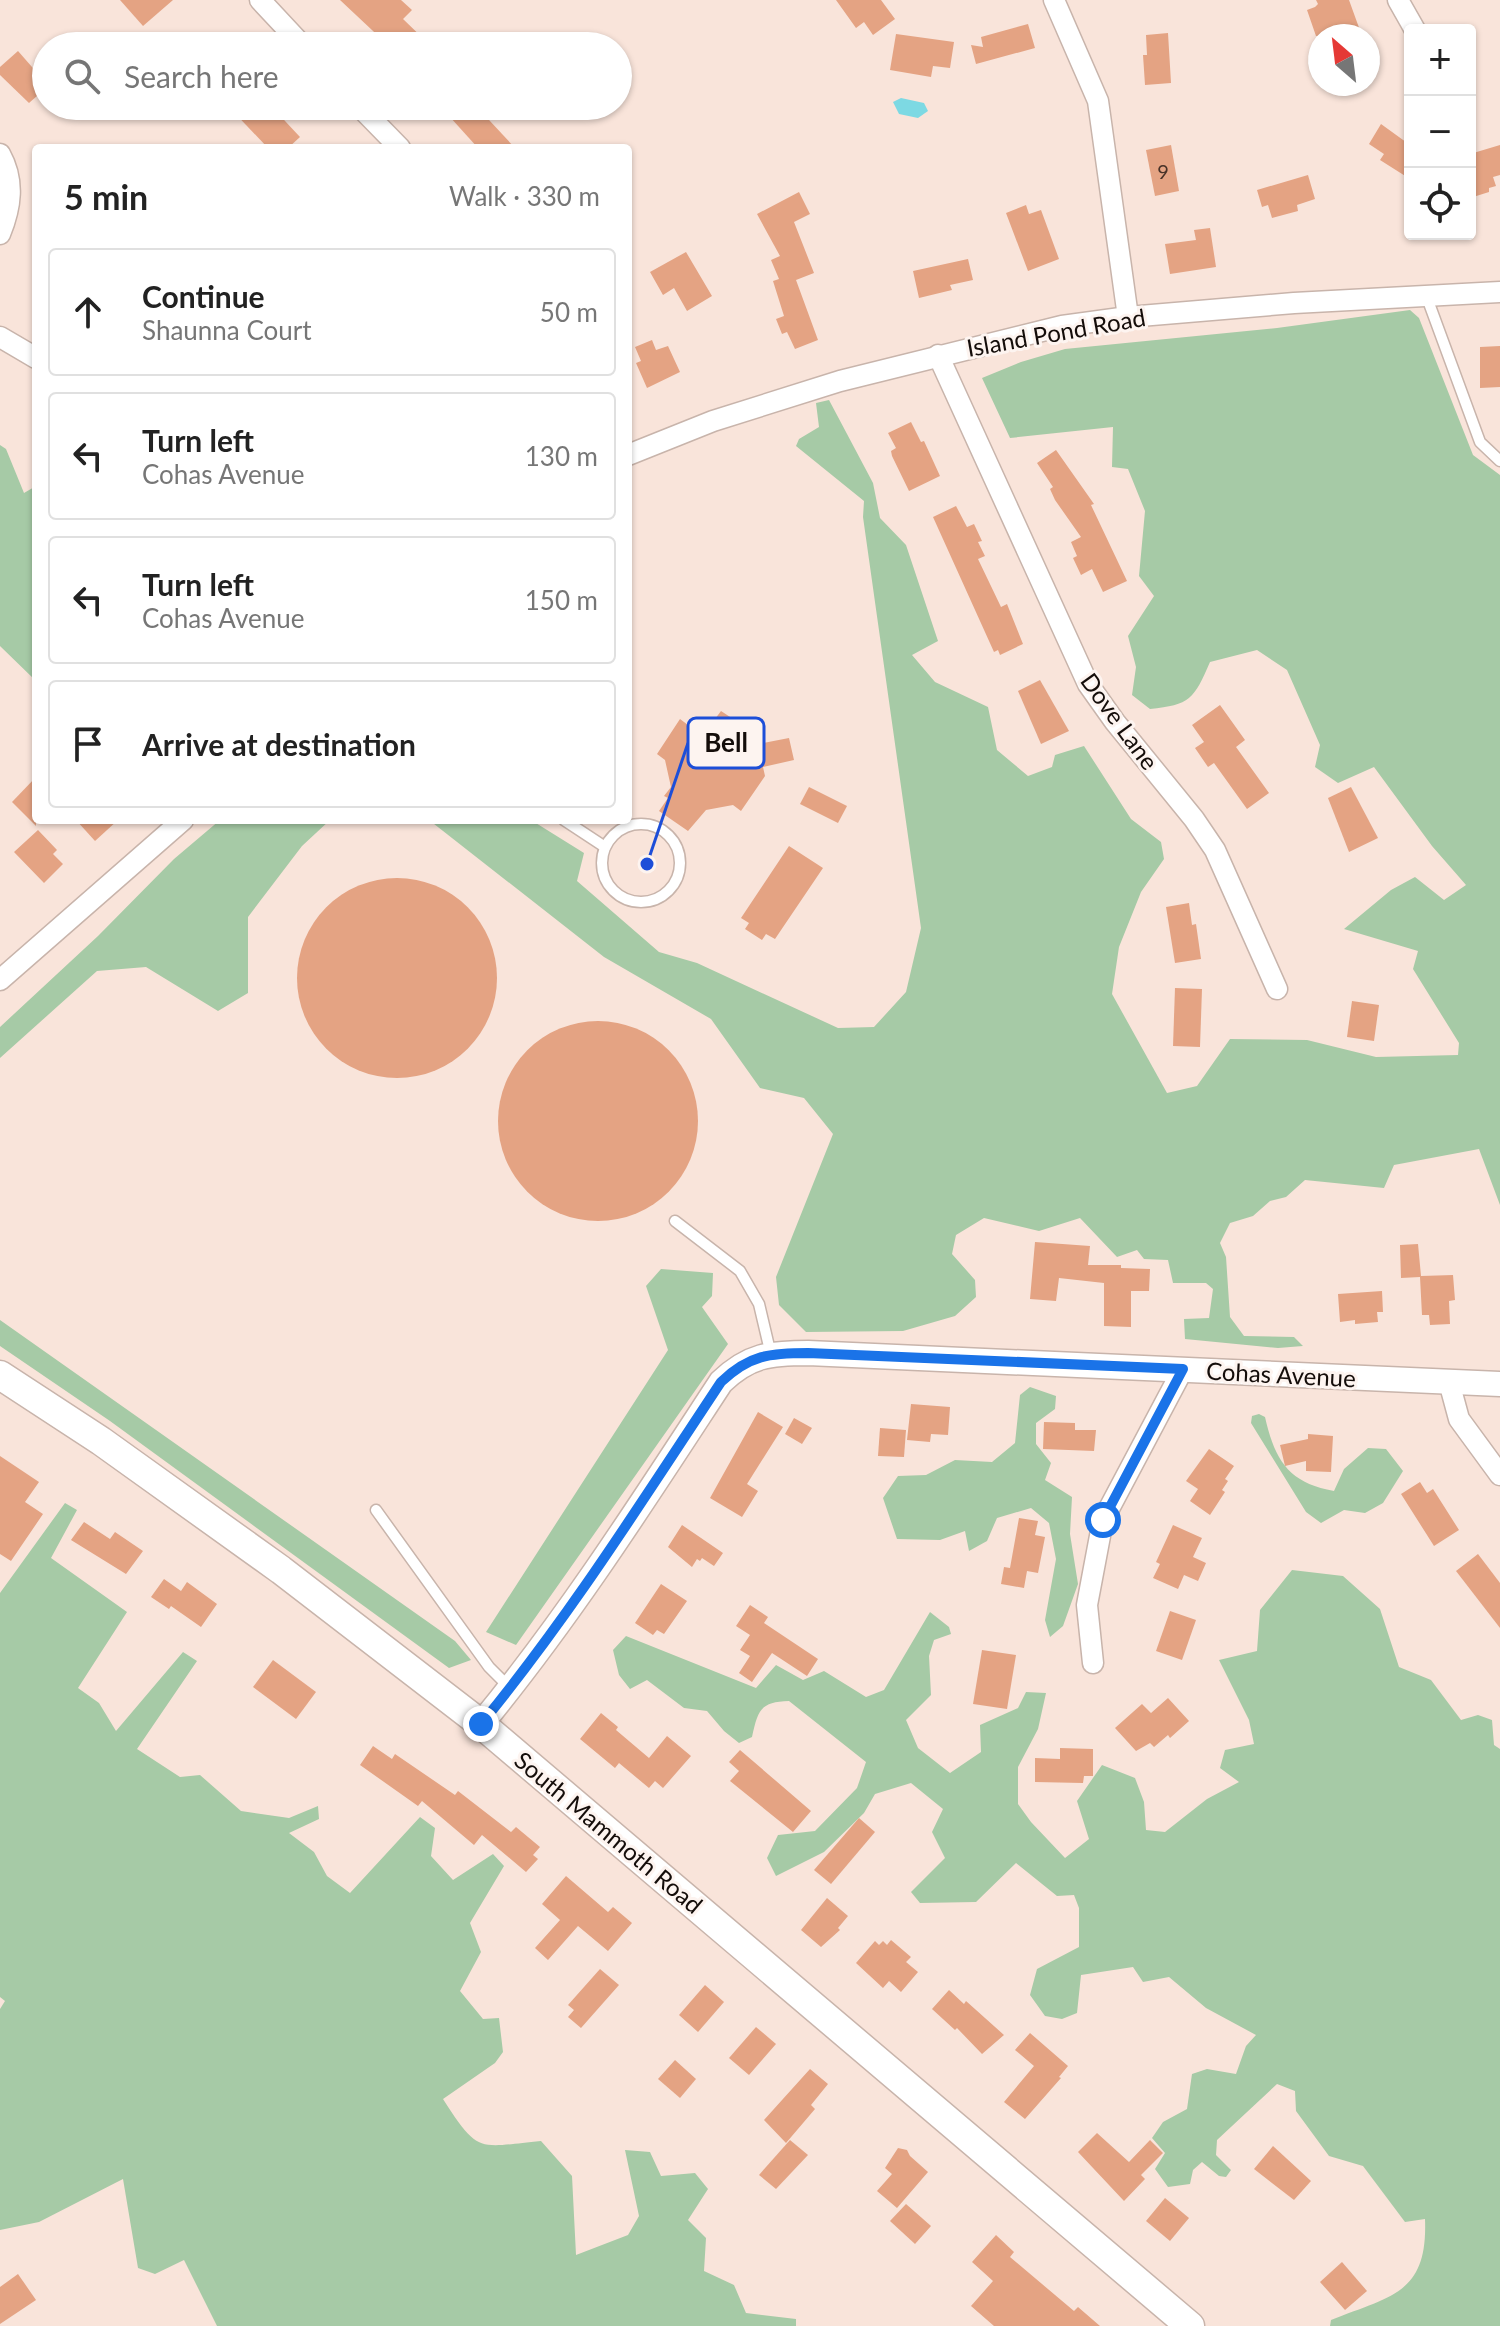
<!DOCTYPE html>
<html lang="en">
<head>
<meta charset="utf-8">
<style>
  :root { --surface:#fff; --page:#f6f6f6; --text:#222; --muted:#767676; --line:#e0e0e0 }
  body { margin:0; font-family:Lato,sans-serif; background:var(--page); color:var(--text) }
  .controls { position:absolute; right:24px; top:24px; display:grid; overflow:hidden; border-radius:8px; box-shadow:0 2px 6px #0004 }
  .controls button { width:72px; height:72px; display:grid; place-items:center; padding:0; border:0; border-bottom:2px solid var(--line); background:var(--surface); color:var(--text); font:40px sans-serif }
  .compass { position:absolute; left:1308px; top:24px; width:72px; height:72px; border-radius:50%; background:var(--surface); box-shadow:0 2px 6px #0004; rotate:332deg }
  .stop { position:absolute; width:24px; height:24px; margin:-18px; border:6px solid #1a73e8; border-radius:50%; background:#fff }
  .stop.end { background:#1a73e8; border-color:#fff; box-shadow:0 2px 8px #0008 }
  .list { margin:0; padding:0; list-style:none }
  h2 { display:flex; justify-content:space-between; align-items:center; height:104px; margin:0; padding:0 32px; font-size:34px }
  h2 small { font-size:26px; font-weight:400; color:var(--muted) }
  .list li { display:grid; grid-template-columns:52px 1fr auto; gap:24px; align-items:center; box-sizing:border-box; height:128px; margin:0 16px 16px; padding:0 16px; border:2px solid var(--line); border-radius:8px }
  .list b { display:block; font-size:30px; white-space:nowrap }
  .list p { margin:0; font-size:26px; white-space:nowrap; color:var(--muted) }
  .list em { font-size:26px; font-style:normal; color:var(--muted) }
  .icon { flex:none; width:44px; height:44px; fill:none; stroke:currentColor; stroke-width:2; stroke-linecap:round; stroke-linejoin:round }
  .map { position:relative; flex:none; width:1500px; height:2326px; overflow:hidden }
  .search { position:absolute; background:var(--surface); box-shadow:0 2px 6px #0004; left:32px; top:32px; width:600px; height:88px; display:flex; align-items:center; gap:20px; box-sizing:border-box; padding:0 28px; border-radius:44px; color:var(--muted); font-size:30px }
  .panel { position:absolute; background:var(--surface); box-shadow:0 2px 6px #0004; left:32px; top:144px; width:600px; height:680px; border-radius:8px }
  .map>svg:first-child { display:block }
</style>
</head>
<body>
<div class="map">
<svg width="1500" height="2326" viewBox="0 0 1500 2326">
  <rect width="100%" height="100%" fill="#f9e4da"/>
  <g fill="#a6caa6">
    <path d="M1410 310 1419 318 1473 455 1500 475V1205L1479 1149 1394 1165 1384 1188 1305 1180 1286 1197 1270 1201 1253 1216 1230 1223 1220 1243 1226 1257 1230 1317 1244 1336 1294 1337 1303 1346 1278 1348 1185 1339 1184 1319 1209 1318 1213 1289 1206 1283H1173L1168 1260 1144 1259 1137 1250 1117 1257 1080 1218 1039 1231 984 1218 956 1235 952 1254 975 1280 976 1297 955 1316 903 1331 806 1332 779 1305 776 1277 833 1134 804 1098 760 1088 711 1019 604 957 429 820H531L584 853 577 881 659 952 697 963 838 1028 874 1027 906 992 921 928 863 517 864 501 796 446 799 439 819 427 816 403 829 400 873 483 880 518 906 545 938 641 912 655 935 682 988 707 997 750 1028 776 1052 767 1055 755 1084 746 1131 819 1161 842 1164 859 1141 892 1119 947 1112 994 1167 1093 1197 1086 1230 1039 1307 1040 1376 1057 1458 1055 1459 1043 1413 969 1418 951 1344 929 1391 890 1415 877 1444 900 1466 885 1432 846 1374 767 1338 783 1315 767 1320 745 1287 670 1257 650 1210 662C1194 699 1190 705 1150 709L1132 695 1136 667 1128 636 1154 596 1139 576 1145 511 1128 469 1112 467 1113 427 1010 438 982 378 1021 362 1065 349 1277 328Z"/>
    <polygon points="0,445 6,449 24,493 36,486 36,681 0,646"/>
    <polygon points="220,820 330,820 302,846 248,917 248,993 218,1011 146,967 97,971 0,1058 0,1027 98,936 174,859"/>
    <polygon points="661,1269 713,1273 712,1296 702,1307 728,1344 516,1645 486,1632 668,1350 646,1286"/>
    <polygon points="0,1320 455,1641 471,1660 449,1668 110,1421 0,1346"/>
    <polygon points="1030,1387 1056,1396 1055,1409 1036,1423 1036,1444 1051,1463 1045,1480 1072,1497 1070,1534 1078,1584 1063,1626 1050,1637 1045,1620 1056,1559 1049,1523 1031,1508 997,1518 987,1541 969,1551 965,1531 940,1540 897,1539 883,1498 898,1476 926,1475 955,1460 992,1462 1015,1443 1020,1395"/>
    <path d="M1259 1414 1265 1417C1275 1461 1289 1483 1334 1491L1344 1469 1368 1448 1386 1449 1403 1471 1383 1503 1365 1513 1344 1510 1321 1523 1306 1512 1251 1423 1252 1416Z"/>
    <path d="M65 1503 77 1510 51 1558 127 1612 78 1688 99 1703 116 1731 183 1652 197 1661 137 1749 180 1777 200 1775 241 1811 289 1818 318 1806 319 1819 289 1833 314 1852 327 1876 350 1893 420 1817 435 1828 431 1856 453 1880 493 1854 504 1866 470 1923 481 1952 460 1991 483 2019 499 2018 503 2052 495 2063 443 2099C479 2155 478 2147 541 2141L572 2176 576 2255 628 2235 639 2216 625 2150 650 2152 661 2176 695 2173 708 2189 688 2220 706 2238 704 2271 734 2285 746 2313 796 2319V2326H217L184 2260 155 2274 138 2268 123 2179 39 2222 0 2230V2009L5 2001 0 1997V1593Z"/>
    <path d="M1292 1570 1343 1576 1380 1609 1399 1667 1431 1680 1461 1720 1478 1715 1492 1720 1494 1745 1500 1749V2326H1330L1331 2320C1391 2296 1428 2294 1425 2219L1405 2222 1363 2166 1329 2156 1296 2111 1295 2091 1277 2084 1217 2140 1216 2155 1231 2170 1226 2177 1219 2176 1202 2162 1193 2170 1190 2184 1168 2187 1155 2169 1165 2153 1152 2138 1163 2122 1187 2109 1192 2074 1207 2069 1236 2074 1246 2046 1256 2035 1206 2008 1169 1977 1143 1982 1133 1967 1081 1975 1077 2013 1062 2019 1045 2016 1030 1995 1037 1969 1079 1947V1908L1074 1895 1057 1896 1016 1863 976 1902 920 1903 911 1892 945 1858 932 1832 943 1809 911 1783 875 1794 864 1813 824 1852 776 1876 767 1858 778 1835 815 1831 857 1788 866 1762 789 1701C760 1702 758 1710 752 1737L739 1743 724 1731 707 1711 684 1708 647 1680 630 1689 619 1675 613 1650 626 1636 756 1688 776 1665 803 1680 824 1671 866 1697 884 1690 930 1612 949 1627 951 1634 934 1640 929 1656 931 1695 906 1720 918 1748 950 1773 981 1752 980 1725 1018 1708 1026 1692 1046 1693 1038 1729 1018 1767V1804L1031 1822 1065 1858 1089 1839 1077 1801 1102 1765 1135 1778 1144 1802 1146 1830 1165 1832 1207 1799 1239 1782 1220 1768 1225 1750 1254 1744 1249 1720 1219 1660 1257 1651 1260 1610Z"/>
  </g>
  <polygon fill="#7dd9e3" points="901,98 924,103 928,111 918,118 899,114 893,102"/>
  <g fill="#e4a383">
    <polygon points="120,0 173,0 143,26"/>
    <polygon points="340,0 401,0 412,10 403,19 431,46 389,46"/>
    <polygon points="836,0 881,0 895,19 873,35 864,22 856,28"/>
    <polygon points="1316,0 1349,0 1362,36 1316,36 1307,10 1315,7 1318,4"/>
    <polygon points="1028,24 1035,48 976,64 971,45 983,47 981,37"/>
    <polygon points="1168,33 1171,83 1145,85 1143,55 1147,55 1146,35"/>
    <polygon points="896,34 954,42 950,68 933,66 931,77 890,70"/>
    <polygon points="18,51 46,83 46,88 29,103 0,75 0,67"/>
    <polygon points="228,106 271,106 300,137 288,148 268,148"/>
    <polygon points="440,106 476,106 515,148 478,148"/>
    <polygon points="1381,124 1410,145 1410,179 1380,160 1384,154 1369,144"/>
    <polygon points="1171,145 1179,191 1155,196 1146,150"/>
    <polygon points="1500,145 1500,175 1493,177 1496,186 1489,188 1489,192 1470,198 1470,154"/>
    <polygon points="1308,175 1315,199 1297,205 1298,211 1272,218 1268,205 1262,207 1257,190"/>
    <polygon points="799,192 810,214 794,222 814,273 796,280 818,340 795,349 787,332 782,334 776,319 784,316 773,281 779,279 771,260 780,256 757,214"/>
    <polygon points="1026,205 1029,214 1041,210 1059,259 1028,271 1006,213"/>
    <polygon points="1210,228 1216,267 1170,274 1165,244 1196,240 1194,230"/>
    <polygon points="686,252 712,296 687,311 674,288 663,295 650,272"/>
    <polygon points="968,259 973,280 950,285 952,290 919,298 913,271"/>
    <polygon points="652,340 656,350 668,346 680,372 647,388 636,363 641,361 635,347"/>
    <polygon points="1500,346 1500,387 1480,388 1480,347"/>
    <polygon points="911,422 921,442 924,441 940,476 909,491 892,456 891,451 896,448 888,433"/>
    <polygon points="1056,450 1094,504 1091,505 1127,581 1103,592 1092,569 1081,575 1073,558 1077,556 1071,542 1081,537 1055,500 1050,489 1053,487 1037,463"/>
    <polygon points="956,506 967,527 974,524 982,541 978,542 985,556 978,559 1001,607 1007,604 1023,644 1000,655 998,650 994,652 933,517"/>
    <polygon points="1040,680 1069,731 1041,744 1018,691"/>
    <polygon points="1220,705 1245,740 1236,747 1269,793 1247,809 1214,763 1208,767 1195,748 1204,742 1192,725"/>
    <polygon points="721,711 756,734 758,744 789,738 794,760 763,767 765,776 741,811 733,805 706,810 688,831 659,811 668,798 664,796 671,787 665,760 657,754 680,719 688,725 715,719"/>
    <polygon points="36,777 36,826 12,802"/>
    <polygon points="809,787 847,806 838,823 800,804"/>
    <polygon points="1351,787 1378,838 1349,852 1328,798"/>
    <polygon points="76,820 118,820 95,841"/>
    <polygon points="38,830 57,850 53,854 63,864 44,883 14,852"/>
    <polygon points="789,846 823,868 775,939 766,934 762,940 745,929 749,923 741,918"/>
    <circle cx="397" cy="978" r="100"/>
    <polygon points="1189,903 1192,925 1196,924 1201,959 1175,963 1166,907"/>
    <polygon points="1175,988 1202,989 1200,1047 1173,1046"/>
    <polygon points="1352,1001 1379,1005 1374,1041 1347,1037"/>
    <circle cx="598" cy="1121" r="100"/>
    <polygon points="1035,1242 1090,1246 1088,1265 1121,1265 1121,1268 1150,1269 1149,1291 1131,1291 1131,1327 1104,1326 1104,1283 1059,1278 1056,1301 1030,1299"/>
    <polygon points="1418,1244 1421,1276 1453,1275 1455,1300 1449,1301 1450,1324 1430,1325 1429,1315 1422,1315 1420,1277 1401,1278 1400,1245"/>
    <polygon points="1382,1291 1383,1312 1377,1312 1378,1322 1355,1324 1355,1320 1340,1322 1338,1294"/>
    <polygon points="911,1404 950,1407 948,1435 931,1434 930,1442 907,1440"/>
    <polygon points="758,1412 783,1427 747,1484 758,1491 742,1517 710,1498"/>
    <polygon points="794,1418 812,1428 802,1444 785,1434"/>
    <polygon points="1044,1422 1075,1423 1075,1430 1096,1430 1094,1451 1043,1449"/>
    <polygon points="880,1428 906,1430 904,1457 878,1456"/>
    <polygon points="1308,1434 1333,1436 1331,1472 1306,1471 1306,1461 1285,1466 1280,1445 1308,1439"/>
    <polygon points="1209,1449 1234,1466 1225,1479 1228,1481 1222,1490 1225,1492 1210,1515 1190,1501 1198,1489 1186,1481"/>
    <polygon points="0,1456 39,1482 25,1502 43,1514 11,1561 0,1554"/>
    <polygon points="1420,1482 1427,1493 1433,1489 1459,1530 1434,1546 1401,1494"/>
    <polygon points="1019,1518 1038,1521 1035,1535 1045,1537 1038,1573 1027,1571 1024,1588 1001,1584 1004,1567 1010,1568"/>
    <polygon points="84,1522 110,1539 115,1532 143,1551 126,1574 71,1540"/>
    <polygon points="682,1525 723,1553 714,1566 702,1558 700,1561 697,1559 692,1567 668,1547"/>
    <polygon points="1173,1525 1202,1538 1193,1557 1206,1563 1198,1581 1184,1575 1178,1589 1153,1578 1160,1564 1156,1562"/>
    <polygon points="1478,1554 1500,1583 1500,1628 1456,1571"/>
    <polygon points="164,1579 181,1591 187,1582 217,1604 201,1627 171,1606 169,1609 151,1597"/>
    <polygon points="661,1584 687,1601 664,1634 657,1630 653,1635 635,1623"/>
    <polygon points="750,1605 768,1617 764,1623 818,1659 807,1676 772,1653 752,1682 739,1673 750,1656 740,1650 750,1635 736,1626"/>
    <polygon points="1170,1611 1196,1620 1182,1660 1156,1651"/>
    <polygon points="982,1650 1016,1655 1007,1709 973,1704"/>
    <polygon points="273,1660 316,1692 296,1719 253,1687"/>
    <polygon points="1168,1698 1189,1721 1170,1738 1168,1735 1154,1747 1150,1743 1136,1751 1115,1728 1142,1704 1151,1713"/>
    <polygon points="601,1713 618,1727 616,1730 649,1758 667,1736 691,1756 663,1788 655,1781 649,1788 619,1763 615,1768 580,1739"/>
    <polygon points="373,1746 392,1759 395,1754 455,1795 458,1791 511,1832 516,1827 540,1847 533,1855 538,1859 526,1872 482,1835 474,1845 422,1801 418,1806 360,1765"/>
    <polygon points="1060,1748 1093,1749 1093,1776 1084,1776 1083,1783 1035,1782 1035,1758 1060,1759"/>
    <polygon points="740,1750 811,1811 793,1832 730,1781 739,1771 729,1762"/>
    <polygon points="859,1818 875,1832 831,1884 814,1870"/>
    <polygon points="566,1876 608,1912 613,1907 632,1923 608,1951 578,1926 548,1960 535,1948 560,1920 542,1904"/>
    <polygon points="827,1898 848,1916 838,1928 840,1930 821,1947 801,1930"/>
    <polygon points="891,1940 911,1957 906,1962 918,1972 901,1992 889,1981 883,1988 856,1963 875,1941 879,1945 883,1941 887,1945"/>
    <polygon points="600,1969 619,1985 581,2028 568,2017 574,2010 568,2005"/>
    <polygon points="705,1985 724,2002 698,2032 679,2015"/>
    <polygon points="949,1990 964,2004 966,2001 1004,2035 982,2054 957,2028 955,2030 932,2009"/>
    <polygon points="756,2027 776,2044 749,2075 729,2058"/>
    <polygon points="1030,2033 1068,2066 1059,2077 1061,2078 1025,2119 1004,2102 1034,2066 1015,2050"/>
    <polygon points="675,2060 696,2079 680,2098 658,2079"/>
    <polygon points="810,2069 828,2084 811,2105 815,2109 786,2143 764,2120"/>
    <polygon points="1097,2133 1129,2162 1150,2140 1163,2153 1141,2175 1145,2179 1124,2201 1078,2152"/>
    <polygon points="790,2140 808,2155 776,2189 759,2175"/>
    <polygon points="1273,2146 1311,2181 1294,2200 1254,2169"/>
    <polygon points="898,2148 907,2150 910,2156 928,2172 897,2208 877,2191 892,2174 885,2168"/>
    <polygon points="1165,2198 1189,2218 1170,2241 1146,2221"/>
    <polygon points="906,2204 931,2226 915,2244 890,2221"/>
    <polygon points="996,2235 1014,2252 1010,2257 1074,2311 1078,2307 1100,2326 994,2326 971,2306 993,2281 972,2262"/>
    <polygon points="1342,2262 1367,2291 1345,2310 1320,2282"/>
    <polygon points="18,2274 36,2300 0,2324 0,2287"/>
  </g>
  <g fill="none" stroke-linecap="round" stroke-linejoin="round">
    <g stroke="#c8b4ab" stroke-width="13">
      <g id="service">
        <polyline points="1426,295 1480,442 1500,461"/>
        <polyline points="564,820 605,847"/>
        <circle cx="641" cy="863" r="39"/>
        <polyline points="675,1221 740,1271 759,1304 771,1355"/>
        <polyline points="376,1510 489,1667 509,1687"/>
      </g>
    </g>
    <g stroke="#c8b4ab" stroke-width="23">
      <g id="minor">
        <polyline points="260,0 303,46"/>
        <polyline points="1054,0 1098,101 1128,317"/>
        <polyline points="1398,0 1415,30"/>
        <polyline points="359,106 400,148"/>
        <path d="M0 154C15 181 11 207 0 234"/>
        <polyline points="0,337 36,358"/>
        <polyline points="938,355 1088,684 1115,722 1194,819 1215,850 1277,989"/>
        <polyline points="628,455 713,421 840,381 1062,326 1128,317 1294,303 1500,292"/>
        <polyline points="0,980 183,820"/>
        <polyline points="1449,1382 1459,1419 1500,1475"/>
        <polyline points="1093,1663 1087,1605 1103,1520 1183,1369"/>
      </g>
    </g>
    <g stroke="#c8b4ab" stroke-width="27">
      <path id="tertiary" d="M481 1724C570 1616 645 1498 721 1382 749 1355 770 1353 808 1353L1500 1384"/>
    </g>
    <g stroke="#c8b4ab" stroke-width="31">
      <polyline id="secondary" points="0,1375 101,1441 281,1570 481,1724 1190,2326"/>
    </g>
    <use href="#service" stroke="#fff" stroke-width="10"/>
    <use href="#minor" stroke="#fff" stroke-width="20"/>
    <use href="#tertiary" stroke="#fff" stroke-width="24"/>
    <use href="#secondary" stroke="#fff" stroke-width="28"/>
  </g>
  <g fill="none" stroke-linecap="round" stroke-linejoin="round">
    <path stroke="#1a73e8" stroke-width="10" d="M481 1724C570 1616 644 1498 721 1382 749 1355 770 1353 808 1353L1183 1369 1103 1520"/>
  </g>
  <g text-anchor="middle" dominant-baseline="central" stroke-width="6" stroke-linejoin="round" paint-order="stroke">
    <g font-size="20" fill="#483228">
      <text x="1163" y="171">9</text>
    </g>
    <g font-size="24" fill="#140d0a" stroke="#fdf4f0">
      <text transform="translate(1056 332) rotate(-10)">Island Pond Road</text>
      <text transform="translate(1120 721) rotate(54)">Dove Lane</text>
      <text transform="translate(1281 1374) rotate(3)">Cohas Avenue</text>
      <text transform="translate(609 1832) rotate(40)">South Mammoth Road</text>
    </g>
  </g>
  <path fill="none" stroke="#1d4ed8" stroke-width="3" d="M647 864L688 743"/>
  <circle fill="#1d4ed8" stroke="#fdf4f0" stroke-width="3" cx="647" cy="864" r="8"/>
  <rect fill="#fdf4f0" stroke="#1d4ed8" stroke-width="3" x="688" y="718" width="76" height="50" rx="8"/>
  <g font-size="26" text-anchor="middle" font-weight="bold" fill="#140d0a">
    <text x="726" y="752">Bell</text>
  </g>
</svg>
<div class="controls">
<button>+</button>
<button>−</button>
<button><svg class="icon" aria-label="locate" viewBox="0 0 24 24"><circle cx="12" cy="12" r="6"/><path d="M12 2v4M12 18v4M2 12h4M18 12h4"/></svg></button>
</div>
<svg class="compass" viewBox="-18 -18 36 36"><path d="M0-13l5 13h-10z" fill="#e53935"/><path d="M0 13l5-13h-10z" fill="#767676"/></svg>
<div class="stop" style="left:1103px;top:1520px"></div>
<div class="stop end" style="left:481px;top:1724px"></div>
<div class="search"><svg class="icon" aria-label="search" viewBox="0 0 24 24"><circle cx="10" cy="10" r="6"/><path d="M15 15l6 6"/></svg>Search here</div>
<section class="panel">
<h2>5 min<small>Walk · 330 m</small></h2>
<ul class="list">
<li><svg class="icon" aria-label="ahead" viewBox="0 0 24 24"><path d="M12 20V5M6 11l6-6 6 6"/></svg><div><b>Continue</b><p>Shaunna Court</p></div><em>50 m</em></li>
<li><svg class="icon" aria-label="left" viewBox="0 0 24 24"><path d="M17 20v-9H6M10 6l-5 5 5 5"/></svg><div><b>Turn left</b><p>Cohas Avenue</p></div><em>130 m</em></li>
<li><svg class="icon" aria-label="left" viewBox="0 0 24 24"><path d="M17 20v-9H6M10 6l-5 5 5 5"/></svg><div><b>Turn left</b><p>Cohas Avenue</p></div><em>150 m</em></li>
<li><svg class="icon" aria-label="arrive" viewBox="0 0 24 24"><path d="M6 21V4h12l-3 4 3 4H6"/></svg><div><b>Arrive at destination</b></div></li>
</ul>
</section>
</div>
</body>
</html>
